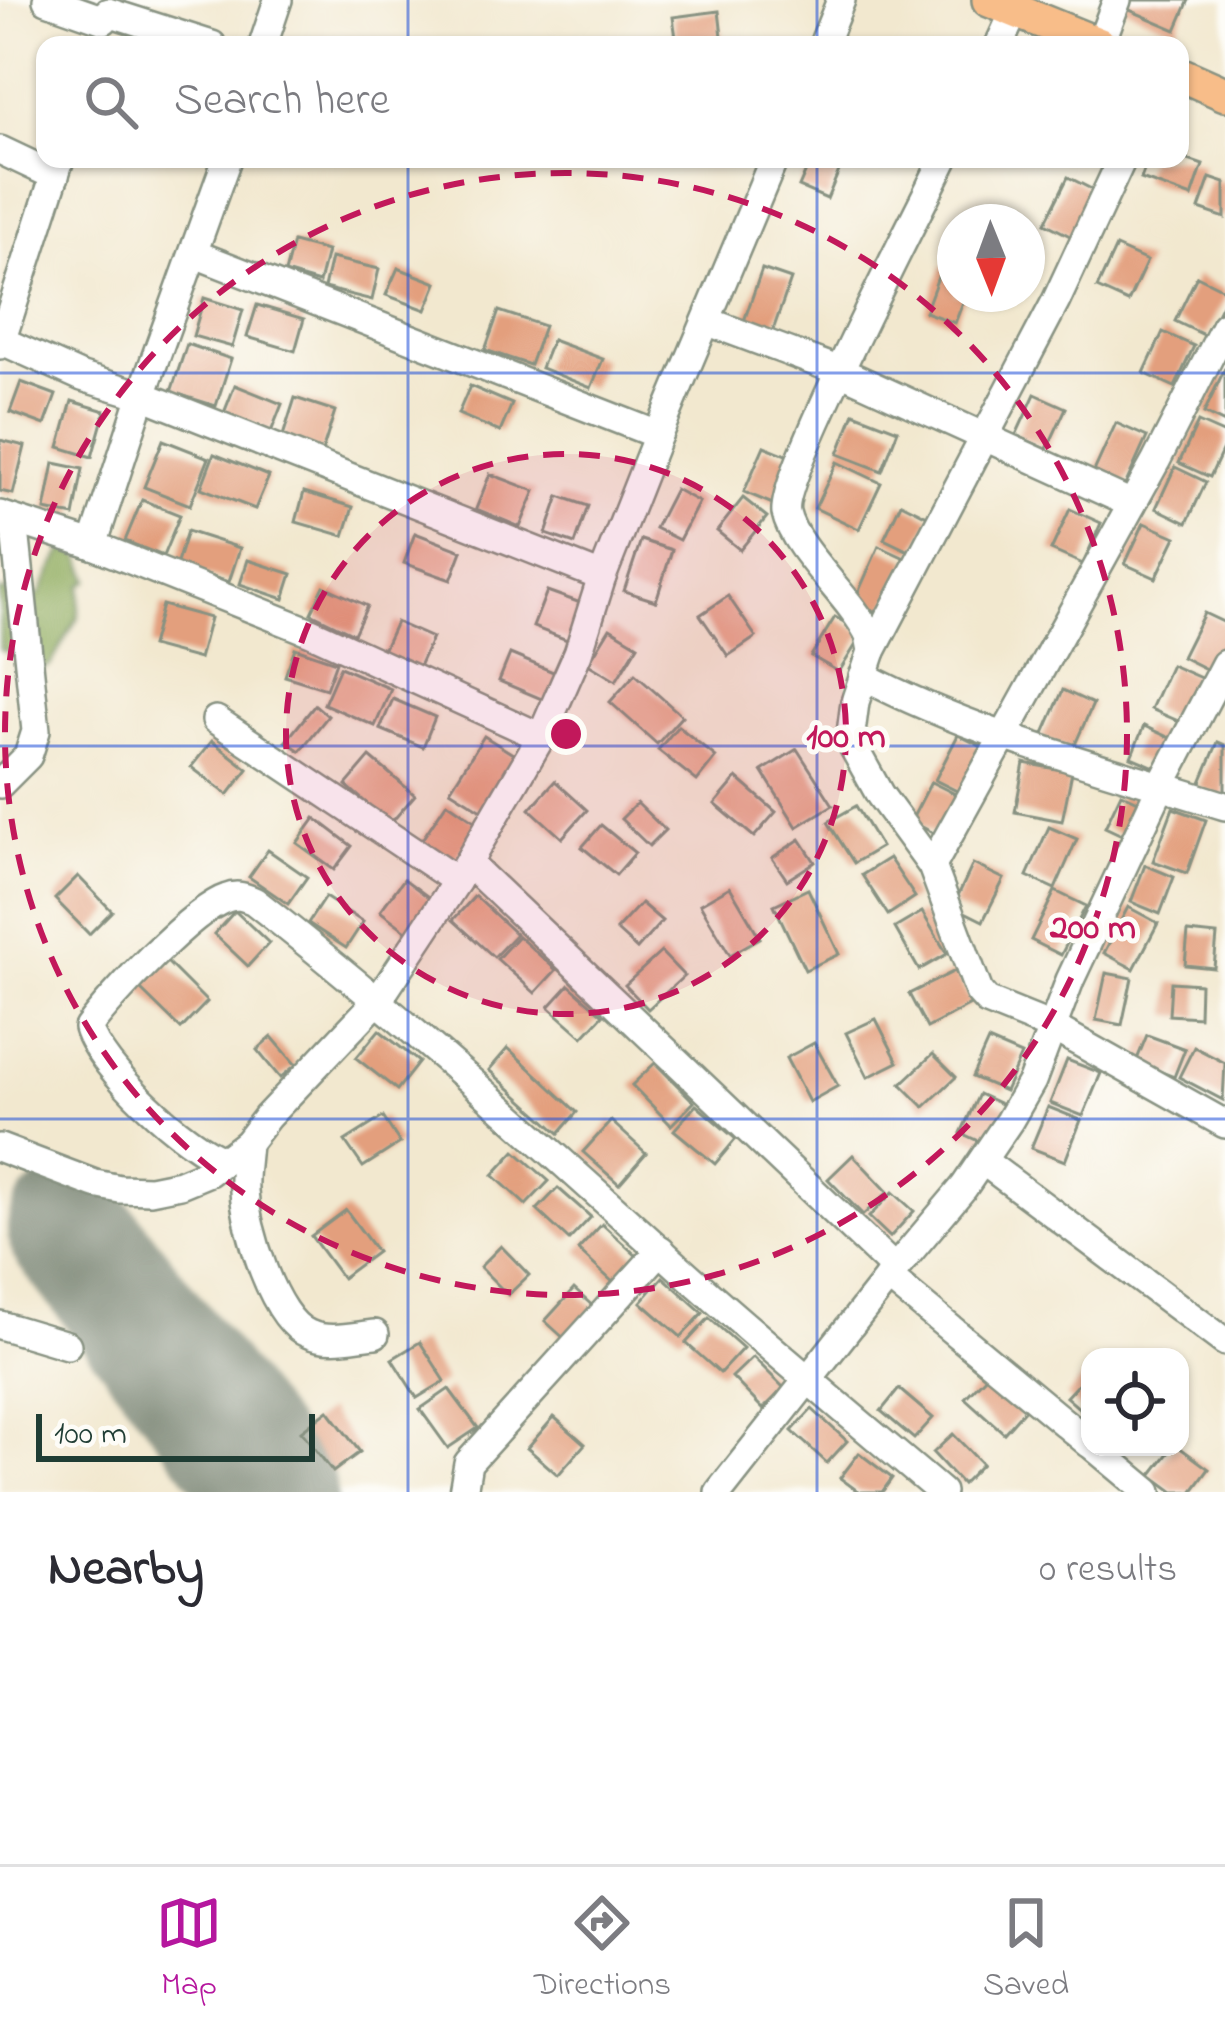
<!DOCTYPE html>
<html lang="en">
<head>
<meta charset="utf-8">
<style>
  :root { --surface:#fff; --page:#f2f2f3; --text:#2b2b33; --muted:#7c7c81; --line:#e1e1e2; --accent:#b5179e }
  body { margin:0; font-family:"Indie Flower",sans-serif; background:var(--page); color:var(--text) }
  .controls { position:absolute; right:36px; bottom:36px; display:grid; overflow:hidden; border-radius:24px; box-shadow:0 3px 9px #0004 }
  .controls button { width:108px; height:108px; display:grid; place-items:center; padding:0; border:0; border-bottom:3px solid var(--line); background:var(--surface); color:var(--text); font:60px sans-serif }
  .compass { position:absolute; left:937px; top:204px; width:108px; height:108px; border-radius:50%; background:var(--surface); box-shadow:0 3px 9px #0004; rotate:179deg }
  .scale { position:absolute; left:36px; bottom:30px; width:279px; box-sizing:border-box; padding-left:12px; border:6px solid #1f3d34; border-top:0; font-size:33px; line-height:42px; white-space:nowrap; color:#1f3d34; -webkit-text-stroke:9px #fdfcf7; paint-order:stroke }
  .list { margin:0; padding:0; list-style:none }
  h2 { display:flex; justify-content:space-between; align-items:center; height:156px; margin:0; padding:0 48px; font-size:51px }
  h2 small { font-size:39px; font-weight:400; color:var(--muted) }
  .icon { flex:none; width:66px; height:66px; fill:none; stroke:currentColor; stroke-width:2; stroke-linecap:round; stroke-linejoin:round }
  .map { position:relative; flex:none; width:1225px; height:1492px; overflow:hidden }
  .search { position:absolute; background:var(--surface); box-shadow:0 3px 9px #0004; left:36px; right:36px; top:36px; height:132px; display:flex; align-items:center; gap:30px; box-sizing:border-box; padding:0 42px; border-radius:24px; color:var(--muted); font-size:45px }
  .sheet { height:372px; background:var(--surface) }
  nav { display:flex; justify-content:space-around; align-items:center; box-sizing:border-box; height:168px; border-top:3px solid var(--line); background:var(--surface); font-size:33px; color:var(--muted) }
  nav a { display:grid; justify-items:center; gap:6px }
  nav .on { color:var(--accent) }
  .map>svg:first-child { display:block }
</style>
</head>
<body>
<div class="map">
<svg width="1225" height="1492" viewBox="0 0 1225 1492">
  <rect width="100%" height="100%" fill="#fdfcf7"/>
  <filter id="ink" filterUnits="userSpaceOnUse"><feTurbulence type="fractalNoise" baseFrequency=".00833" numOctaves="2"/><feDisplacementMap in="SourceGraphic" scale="24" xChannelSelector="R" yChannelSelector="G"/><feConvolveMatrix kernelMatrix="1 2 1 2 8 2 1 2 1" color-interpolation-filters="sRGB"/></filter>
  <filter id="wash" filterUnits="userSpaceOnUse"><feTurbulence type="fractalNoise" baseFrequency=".004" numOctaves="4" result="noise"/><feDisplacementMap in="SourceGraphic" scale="48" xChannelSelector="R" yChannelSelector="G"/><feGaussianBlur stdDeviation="2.7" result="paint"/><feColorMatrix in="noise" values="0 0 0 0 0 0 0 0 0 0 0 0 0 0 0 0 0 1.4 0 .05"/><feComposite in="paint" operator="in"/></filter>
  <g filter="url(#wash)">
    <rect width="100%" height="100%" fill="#f2e8cf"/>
    <path fill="#90ac5e" stroke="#587449" stroke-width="3" d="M63 550 80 555 89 580 81 585 78 617 51 664 35 675 19 646 6 652 0 649V591C15 590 24 598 39 595Z"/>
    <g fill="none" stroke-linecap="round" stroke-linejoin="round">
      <polyline stroke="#889282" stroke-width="126" points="70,1230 274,1492"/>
    </g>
    <g id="blocks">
      <g fill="#e39f7d">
        <polygon points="1122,0 1189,0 1176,30 1120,6"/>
        <polygon points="719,11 723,45 677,45 673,17"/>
        <polygon points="1180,157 1203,165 1192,197 1141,179 1148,159"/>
        <polygon points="811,159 844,159 827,199 799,187"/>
        <polygon points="1068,177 1097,192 1074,238 1045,223"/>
        <polygon points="1210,178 1225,183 1225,218 1199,209"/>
        <polygon points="293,242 327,251 319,283 285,273"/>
        <polygon points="1116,247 1147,261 1128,302 1097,288"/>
        <polygon points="331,258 379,269 372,300 324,288"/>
        <polygon points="942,266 955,270 955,294 966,294 955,323 925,312"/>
        <polygon points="398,268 437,283 426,310 386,295"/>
        <polygon points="762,269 791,279 772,333 743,324"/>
        <polygon points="1197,276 1225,290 1225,298 1206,336 1175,321"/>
        <polygon points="204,298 243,310 232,347 193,336"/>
        <polygon points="257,305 304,319 295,351 247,337"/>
        <polygon points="499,311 544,326 530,365 485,350"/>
        <polygon points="1163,332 1194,346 1175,387 1144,373"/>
        <polygon points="552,340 603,359 591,388 541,368"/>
        <polygon points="187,344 231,359 216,406 171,392"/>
        <polygon points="1225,368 1225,423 1204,413"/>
        <polygon points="21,382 56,395 45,425 10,412"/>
        <polygon points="235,385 282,404 271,432 224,413"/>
        <polygon points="470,386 512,404 500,432 458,414"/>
        <polygon points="1035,394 1066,408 1047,449 1016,435"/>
        <polygon points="295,398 335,411 322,452 282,439"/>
        <polygon points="72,401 105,411 92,457 59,447"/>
        <polygon points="854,413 898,430 882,471 838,454"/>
        <polygon points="1198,422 1225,434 1225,445 1210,477 1179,463"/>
        <polygon points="1116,423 1147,437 1122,492 1091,478"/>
        <polygon points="0,440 25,446 13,494 0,491"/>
        <polygon points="163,440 209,458 190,505 144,487"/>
        <polygon points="764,446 796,459 775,505 744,492"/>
        <polygon points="214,454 269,476 255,509 201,488"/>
        <polygon points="837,462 881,483 859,529 815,508"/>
        <polygon points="54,463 83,469 74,516 45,510"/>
        <polygon points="1175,467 1206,482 1187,523 1156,508"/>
        <polygon points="490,474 535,491 520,527 476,509"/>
        <polygon points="675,489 699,502 679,540 655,528"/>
        <polygon points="304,492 353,507 344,536 296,522"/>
        <polygon points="559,496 588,506 575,544 546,534"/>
        <polygon points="743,498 767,517 740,550 717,531"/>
        <polygon points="142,500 180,515 163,556 125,541"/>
        <polygon points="901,503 931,518 913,553 884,539"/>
        <polygon points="1070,509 1101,523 1083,564 1051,550"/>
        <polygon points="1144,523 1176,537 1156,578 1125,564"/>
        <polygon points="187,531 240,548 229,582 176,566"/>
        <polygon points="415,533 462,551 451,580 404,563"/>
        <polygon points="641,540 672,550 656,601 624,591"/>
        <polygon points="879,546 909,560 883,615 854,602"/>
        <polygon points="248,560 292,574 284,599 240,584"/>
        <polygon points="324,586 367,606 354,634 311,613"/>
        <polygon points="547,591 589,606 575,643 533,627"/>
        <polygon points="728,596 756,637 728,656 700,615"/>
        <polygon points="162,605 210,618 199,659 151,646"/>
        <polygon points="1204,613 1225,623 1225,646 1212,672 1182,657"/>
        <polygon points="835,617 863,633 839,672 811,656"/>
        <polygon points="396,622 432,638 415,675 379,659"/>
        <polygon points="610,628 638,645 616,681 588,664"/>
        <polygon points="295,648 336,662 326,689 285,676"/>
        <polygon points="510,654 563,676 551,703 499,681"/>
        <polygon points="1171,665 1203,679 1183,723 1151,709"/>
        <polygon points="340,667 391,689 375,726 324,704"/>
        <polygon points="635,674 682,716 657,744 610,702"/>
        <polygon points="1063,690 1093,704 1072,751 1042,738"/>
        <polygon points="393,699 435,717 423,747 380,729"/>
        <polygon points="315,705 328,716 300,751 286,741"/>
        <polygon points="678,726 716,757 697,781 658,750"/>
        <polygon points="1144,726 1172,739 1159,769 1131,757"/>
        <polygon points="958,735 988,750 965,795 935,780"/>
        <polygon points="484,736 516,756 482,810 450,790"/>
        <polygon points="212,741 248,769 228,795 191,767"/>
        <polygon points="1218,742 1225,745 1225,798 1199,787"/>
        <polygon points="797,749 833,805 797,827 762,771"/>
        <polygon points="370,757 415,795 390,824 346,785"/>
        <polygon points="1024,763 1072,772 1062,821 1015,812"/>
        <polygon points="737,778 776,812 754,837 715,804"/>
        <polygon points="555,781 587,810 562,838 530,809"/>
        <polygon points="931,782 963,798 943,838 911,821"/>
        <polygon points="1121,793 1138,801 1122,835 1105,827"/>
        <polygon points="447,802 479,824 452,865 419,844"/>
        <polygon points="637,803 665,830 649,846 621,819"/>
        <polygon points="856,806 881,847 854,863 828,822"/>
        <polygon points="1173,808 1206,820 1187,873 1153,861"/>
        <polygon points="315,818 352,846 334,870 297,843"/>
        <polygon points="601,825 635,853 616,875 582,847"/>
        <polygon points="1049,827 1077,839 1055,889 1027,876"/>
        <polygon points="800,839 815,862 787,880 772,858"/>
        <polygon points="268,850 307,877 288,904 249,877"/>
        <polygon points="889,858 915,897 888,915 862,875"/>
        <polygon points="973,864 1004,879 983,921 953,906"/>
        <polygon points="1145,865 1174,877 1160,914 1131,902"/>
        <polygon points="78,876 112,911 89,934 55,899"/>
        <polygon points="404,879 439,905 414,937 380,911"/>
        <polygon points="730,887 760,938 730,955 700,904"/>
        <polygon points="808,889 839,954 805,970 774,905"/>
        <polygon points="1055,891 1086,906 1061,955 1031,940"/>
        <polygon points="475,896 516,934 494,957 453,920"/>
        <polygon points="325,897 363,922 346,948 308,923"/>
        <polygon points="641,903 662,921 637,949 616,930"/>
        <polygon points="1128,907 1158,923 1134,969 1104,953"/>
        <polygon points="235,911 269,943 248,966 214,934"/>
        <polygon points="922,912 947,954 919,970 895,928"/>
        <polygon points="1188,932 1217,935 1214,968 1185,965"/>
        <polygon points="518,936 556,970 535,993 497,959"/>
        <polygon points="661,952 684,976 648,1009 625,985"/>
        <polygon points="165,960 207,1002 181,1029 138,987"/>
        <polygon points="955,971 972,1004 927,1028 909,994"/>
        <polygon points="1106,973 1132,978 1122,1025 1096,1020"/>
        <polygon points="1171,982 1200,984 1199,1017 1169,1015"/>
        <polygon points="569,985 603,1015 583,1037 549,1007"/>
        <polygon points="876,1019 898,1062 868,1077 846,1033"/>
        <polygon points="379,1030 419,1062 397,1090 356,1058"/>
        <polygon points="1147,1035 1185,1049 1174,1077 1136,1062"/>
        <polygon points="272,1037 296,1065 280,1078 257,1050"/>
        <polygon points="988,1041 1021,1055 1005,1091 972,1077"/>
        <polygon points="814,1043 838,1086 809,1102 786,1058"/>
        <polygon points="1194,1047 1225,1063 1223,1100 1179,1077"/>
        <polygon points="508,1048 577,1112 559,1133 489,1070"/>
        <polygon points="933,1054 956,1077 924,1107 901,1084"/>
        <polygon points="1067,1060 1101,1073 1083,1116 1050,1103"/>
        <polygon points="655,1063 694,1102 671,1125 632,1085"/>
        <polygon points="979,1094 1007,1107 989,1146 961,1133"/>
        <polygon points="696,1105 736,1139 715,1164 674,1130"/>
        <polygon points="1048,1107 1081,1120 1065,1161 1031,1148"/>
        <polygon points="383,1117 400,1143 363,1167 345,1141"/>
        <polygon points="611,1121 646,1153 619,1184 583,1152"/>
        <polygon points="515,1151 549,1181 526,1205 493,1175"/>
        <polygon points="853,1155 888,1192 863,1215 828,1179"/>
        <polygon points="558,1188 591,1217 569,1240 537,1210"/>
        <polygon points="893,1192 914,1211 890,1237 869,1217"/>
        <polygon points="346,1210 377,1252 342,1278 311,1236"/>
        <polygon points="602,1224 640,1259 616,1285 578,1250"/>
        <polygon points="501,1246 529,1275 508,1295 480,1267"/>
        <polygon points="663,1277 703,1313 681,1337 641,1302"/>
        <polygon points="574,1289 596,1309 567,1341 545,1321"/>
        <polygon points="709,1318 743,1348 720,1373 686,1343"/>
        <polygon points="420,1342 445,1381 417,1398 392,1359"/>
        <polygon points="753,1357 784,1388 763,1409 732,1377"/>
        <polygon points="1090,1371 1090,1418 1066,1397"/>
        <polygon points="989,1373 1027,1407 1004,1433 965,1398"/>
        <polygon points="449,1389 478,1428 448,1448 420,1409"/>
        <polygon points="899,1389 933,1418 914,1439 881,1411"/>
        <polygon points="812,1409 847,1441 827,1463 792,1431"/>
        <polygon points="328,1410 360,1452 333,1472 301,1431"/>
        <polygon points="554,1417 585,1444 558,1475 527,1448"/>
        <polygon points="953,1434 982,1464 962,1484 933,1453"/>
        <polygon points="1173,1447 1179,1447 1209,1469 1192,1492 1174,1492 1151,1475"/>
        <polygon points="859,1453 892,1478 882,1492 859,1492 840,1478"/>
      </g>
    </g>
  </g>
  <g filter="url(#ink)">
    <use href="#blocks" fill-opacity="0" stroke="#889282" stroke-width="3"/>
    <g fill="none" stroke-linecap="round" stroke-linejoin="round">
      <g stroke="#889282" stroke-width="32">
        <g id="minor">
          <polyline points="47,0 104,20"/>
          <polyline points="108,12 212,45"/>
          <polyline points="263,45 278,0"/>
          <polyline points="823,45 841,0"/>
          <polyline points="999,45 1015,10"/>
          <polyline points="1100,45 1117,0"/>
          <polyline points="0,150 55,176"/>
          <path d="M944 159C920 209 779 479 786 513 794 550 851 597 869 635L872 651 855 702 850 741 880 795 932 866 979 992 987 1001 1054 1028 1225 1124"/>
          <polyline points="195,254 658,435"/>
          <polyline points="709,322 840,371 1132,504"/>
          <polyline points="0,340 82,377 142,395 602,577"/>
          <polyline points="0,345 60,159"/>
          <polyline points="0,515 93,545 311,632 541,737"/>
          <polyline points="93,545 142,395 227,159"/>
          <polyline points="872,651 1056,301 1122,159"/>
          <path d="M863 676C977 736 1103 767 1225 806"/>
          <polyline points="216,720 457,881"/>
          <polyline points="0,784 28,756 36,731 14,520"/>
          <polyline points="468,863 895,1269"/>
          <polyline points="932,866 1156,461 1225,326"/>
          <path d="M247 1143C246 1159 243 1175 244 1191 246 1227 273 1320 309 1334 328 1343 354 1336 375 1334"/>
          <polyline points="0,1148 95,1184 120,1189 150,1190 180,1184 209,1172 247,1143 267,1117 379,999 457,881 541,737 578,653 602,577 658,435 774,159"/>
          <path d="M225 1161C185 1147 100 1068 88 1028 110 997 193 909 227 898 237 894 245 897 254 901 404 1018 543 1144 684 1272 768 1347 855 1419 941 1492"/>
          <polyline points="983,1161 1225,1342"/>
          <polyline points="888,1277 1090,1444"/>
          <polyline points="0,1325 67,1345"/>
          <polyline points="1094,1447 1148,1492"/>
          <polyline points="463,1492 468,1463 661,1250"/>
          <polyline points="719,1492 895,1269 964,1187 1009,1121 1032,1081 1070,980 1161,786 1225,664"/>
        </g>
      </g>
      <g stroke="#889282" stroke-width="38">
        <g id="major">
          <polyline points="989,0 1100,45"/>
          <polyline points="1180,74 1225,94"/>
        </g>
      </g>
      <use href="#minor" stroke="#fff" stroke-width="27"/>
      <use href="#major" stroke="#f8bd89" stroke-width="33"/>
    </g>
  </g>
  <path fill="none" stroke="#1d4ed8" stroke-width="3" stroke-opacity="0.55" d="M408 0V45M817 0V45M408 159V1492M817 159V1492M0 373H1225M0 746H1225M0 1119H1225"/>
  <circle cx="566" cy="734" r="280" fill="#c2185b" fill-opacity=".12"/>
  <g fill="none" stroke="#c2185b" stroke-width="6" stroke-dasharray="21 15">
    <circle cx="566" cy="734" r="280"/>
    <circle cx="566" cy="734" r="561"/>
  </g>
  <circle cx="566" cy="734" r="18" fill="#c2185b" stroke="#fdfcf7" stroke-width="6"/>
  <g font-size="36" text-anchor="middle" font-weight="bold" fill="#c2185b" stroke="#fdfcf7" stroke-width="10" stroke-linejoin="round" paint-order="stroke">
    <text x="846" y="747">100 m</text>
    <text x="1093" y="938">200 m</text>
  </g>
</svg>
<div class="controls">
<button><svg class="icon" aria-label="locate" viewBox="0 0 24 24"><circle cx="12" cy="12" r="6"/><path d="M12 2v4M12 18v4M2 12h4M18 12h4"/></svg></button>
</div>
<svg class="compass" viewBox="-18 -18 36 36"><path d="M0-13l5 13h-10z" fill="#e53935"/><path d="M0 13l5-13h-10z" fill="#7c7c81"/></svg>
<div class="scale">100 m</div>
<div class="search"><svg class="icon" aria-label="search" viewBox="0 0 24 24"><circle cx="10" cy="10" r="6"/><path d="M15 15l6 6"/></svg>Search here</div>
</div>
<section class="sheet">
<h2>Nearby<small>0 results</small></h2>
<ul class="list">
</ul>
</section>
<nav>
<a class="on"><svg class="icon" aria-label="map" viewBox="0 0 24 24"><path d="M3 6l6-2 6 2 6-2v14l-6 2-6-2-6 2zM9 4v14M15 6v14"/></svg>Map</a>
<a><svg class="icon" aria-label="directions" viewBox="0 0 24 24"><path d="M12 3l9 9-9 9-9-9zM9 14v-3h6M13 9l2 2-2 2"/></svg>Directions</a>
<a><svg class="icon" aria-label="saved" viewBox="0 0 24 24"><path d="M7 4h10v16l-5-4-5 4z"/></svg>Saved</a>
</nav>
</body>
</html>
